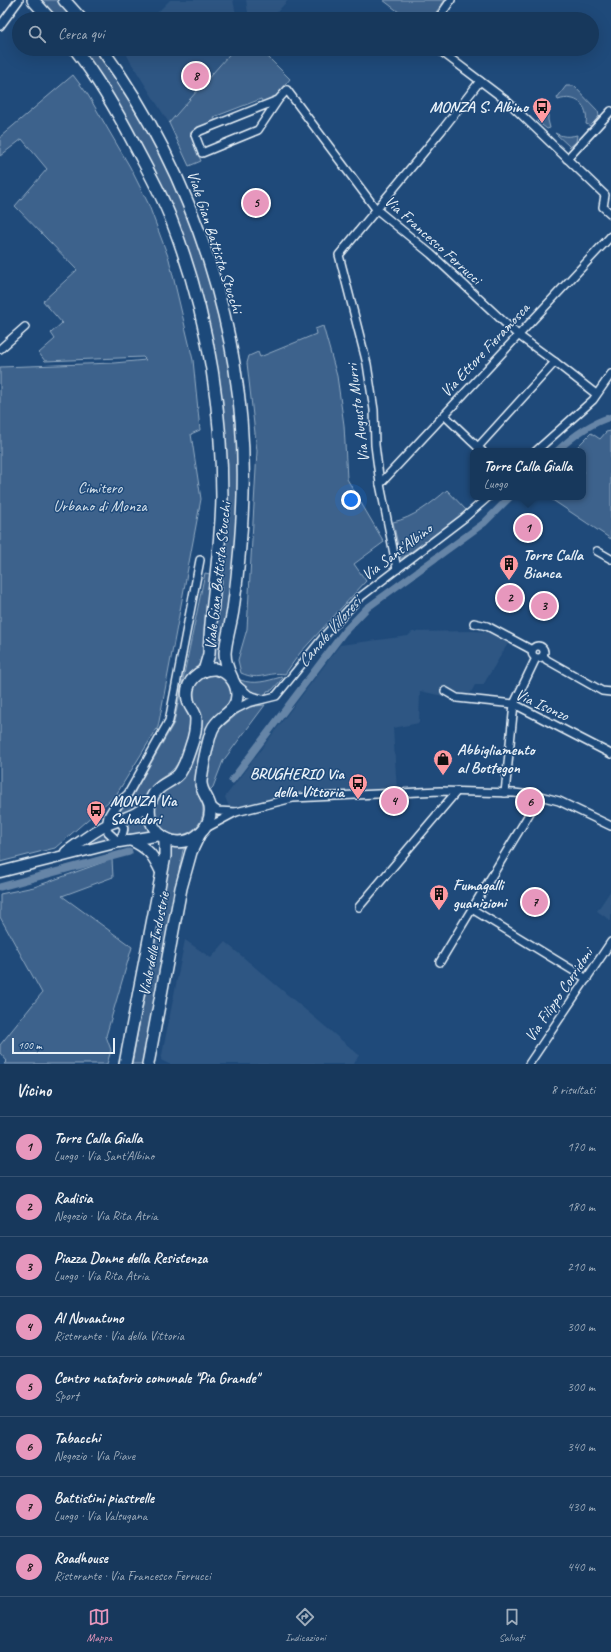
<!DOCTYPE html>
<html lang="it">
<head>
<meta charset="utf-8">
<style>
  :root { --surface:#17385c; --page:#244365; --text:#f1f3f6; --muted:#9eacbb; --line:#365272; --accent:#e797bd }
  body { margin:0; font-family:Caveat,sans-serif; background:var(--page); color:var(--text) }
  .scale { position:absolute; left:12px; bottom:10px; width:103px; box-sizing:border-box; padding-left:4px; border:2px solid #e8f1f8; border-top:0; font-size:11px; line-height:14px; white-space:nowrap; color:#e8f1f8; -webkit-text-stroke:3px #1f4a7a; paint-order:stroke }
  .you { position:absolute; left:351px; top:500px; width:14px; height:14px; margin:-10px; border:3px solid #fff; border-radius:50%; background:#1a73e8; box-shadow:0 0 0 6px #1a73e833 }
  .badge { display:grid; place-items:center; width:26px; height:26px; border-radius:50%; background:var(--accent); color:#111; font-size:13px; font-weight:700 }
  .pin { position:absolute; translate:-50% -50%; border:2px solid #fff; box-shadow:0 1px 4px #0006 }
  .popup { position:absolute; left:470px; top:448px; width:116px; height:52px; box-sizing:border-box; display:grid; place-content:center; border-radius:8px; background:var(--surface); filter:drop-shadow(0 1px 3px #0005); font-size:13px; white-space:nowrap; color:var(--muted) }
  .popup b { font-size:15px; color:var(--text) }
  .popup::after { content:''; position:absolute; left:50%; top:100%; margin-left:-8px; border:8px solid transparent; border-top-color:var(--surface) }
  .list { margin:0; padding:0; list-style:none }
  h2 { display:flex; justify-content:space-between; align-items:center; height:52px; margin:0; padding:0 16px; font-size:17px }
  h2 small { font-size:13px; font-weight:400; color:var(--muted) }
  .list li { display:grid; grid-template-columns:26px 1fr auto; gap:12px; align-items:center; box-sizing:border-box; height:60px; padding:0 16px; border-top:1px solid var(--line) }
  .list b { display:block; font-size:15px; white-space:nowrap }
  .list p { margin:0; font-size:13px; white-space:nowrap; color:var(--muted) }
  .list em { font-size:13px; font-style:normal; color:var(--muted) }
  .icon { flex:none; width:22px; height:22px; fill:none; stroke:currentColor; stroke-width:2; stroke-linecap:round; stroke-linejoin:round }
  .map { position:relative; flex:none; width:611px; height:1064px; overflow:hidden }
  .search { position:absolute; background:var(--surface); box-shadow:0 4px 16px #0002; left:12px; right:12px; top:12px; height:44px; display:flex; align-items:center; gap:10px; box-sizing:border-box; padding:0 14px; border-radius:22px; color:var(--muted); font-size:15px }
  .sheet { height:532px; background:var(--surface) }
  nav { display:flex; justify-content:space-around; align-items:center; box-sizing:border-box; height:56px; border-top:1px solid var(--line); background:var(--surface); font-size:11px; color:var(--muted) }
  nav a { display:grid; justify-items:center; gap:2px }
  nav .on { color:var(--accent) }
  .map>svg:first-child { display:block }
</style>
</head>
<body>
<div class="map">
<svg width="611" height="1064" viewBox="0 0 611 1064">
  <rect width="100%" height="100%" fill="#1f4a7a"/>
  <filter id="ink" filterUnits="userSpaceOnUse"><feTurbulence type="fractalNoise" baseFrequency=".025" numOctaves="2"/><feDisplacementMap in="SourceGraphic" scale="8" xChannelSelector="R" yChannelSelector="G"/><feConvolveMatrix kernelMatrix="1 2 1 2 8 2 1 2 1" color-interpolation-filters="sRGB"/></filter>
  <g filter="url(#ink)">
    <g fill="#2e5683">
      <polygon points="170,0 233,0 237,19 151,19"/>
      <polygon points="246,0 288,0 271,19 249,19"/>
      <polygon points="124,49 234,49 169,123 130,61"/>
      <polygon points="473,631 494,632 510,640 483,685 475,685 469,696 448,689 443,696 420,691 419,723 393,728 397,791 311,793 268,799 230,809 225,797 340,645 408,636 412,632"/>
      <polygon points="611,890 611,921 597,911"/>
      <polygon points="185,940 211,958 225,942 359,1055 354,1064 169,1064 161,1060"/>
    </g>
    <g fill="#3c628c" stroke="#92aac2">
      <polygon points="40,0 59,0 75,19 56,19"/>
      <polygon points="383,0 445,0 431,19 408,19"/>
      <polygon points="81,49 98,49 152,135 179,191 203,255 227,351 236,420 239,499 233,577 221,665 211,664 222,419 175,221 151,165 140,143 112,94"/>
      <polygon points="234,49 260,49 290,79 274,99 263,103 261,99 214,117 216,122 197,129 191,136 201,161 189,166 169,123"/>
      <polygon points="73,75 88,95 130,167 148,203 169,259 193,360 200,430 191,434 201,499 158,727 116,795 55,848 0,862 0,367 114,363 146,360 143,357 45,361 39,353 55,339 51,333 62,323 43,301 77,270 15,206 47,169 22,139 0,156 0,137"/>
      <path d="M566 86H574L598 111 599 116 591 126 586 124C589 105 576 94 558 100L557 98Z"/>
      <polygon points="548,108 548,120 550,128 547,129 537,121"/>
      <path d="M555 133C563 137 568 137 577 135L576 142 570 147Z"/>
      <path d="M323 326 337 376 344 425 347 479 384 542 354 564 366 581 300 653 285 674C267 671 261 682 241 673L238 660 247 629 257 451 247 363 249 356 258 352 260 357 316 334 315 329Z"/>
      <polygon points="611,431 611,539 548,497 583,497 583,451 573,451 591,433 600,439 606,432"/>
      <path d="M447 490 467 511 401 559 393 522C413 518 432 503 447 490Z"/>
      <path d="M205 573 210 574 204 651 200 663 189 677 188 713C194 728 182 763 170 772 164 777 158 779 153 785 146 792 143 805 136 810 131 813 124 815 119 817L118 813 130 800 174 723Z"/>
      <path d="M211 675C222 676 231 681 232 693 235 710 210 716 205 731 200 747 197 766 195 783 194 792 203 799 203 809 204 827 184 841 167 833 162 831 158 825 154 820L156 795 175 783 199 711C191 694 190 681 211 675Z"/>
      <path d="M281 677 283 678 272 690 267 691 266 694C255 698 246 689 237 683L240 680C255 685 267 681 281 677Z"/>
      <polygon points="265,705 223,761 213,787 210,790 207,789 206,779 209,760 217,731 246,707"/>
      <polygon points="143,815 144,822 149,832 125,836 128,831 127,824"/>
      <polygon points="104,831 106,836 110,839 84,846 83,844"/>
      <polygon points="168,845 186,846 183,850 154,1001 144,1064 132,1064 170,853"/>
      <polygon points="112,859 113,877 62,896 132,947 106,1036 111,1050 107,1064 4,1064 7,1061 0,1053 0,1045 42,993 0,917 0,894 34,887"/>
    </g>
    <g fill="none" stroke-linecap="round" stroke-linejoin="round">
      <g stroke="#6685a7" stroke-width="7">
        <path d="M557 451C573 436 590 423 611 417"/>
        <polyline points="232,780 344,632 367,608 484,523 510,497"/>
        <polyline points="0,887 129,852"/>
      </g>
      <g stroke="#e8f1f8" stroke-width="10">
        <g id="street">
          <polyline points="438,19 451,0"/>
          <polyline points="0,26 19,0"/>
          <polyline points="438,49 508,102 605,195 603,207 611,214"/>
          <polyline points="278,100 200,131 195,135 202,153 258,130 278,100 287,90 376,209 431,254 518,335 555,362 596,394"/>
          <polyline points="567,159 611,111"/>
          <polyline points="0,349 25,327"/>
          <polyline points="444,415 482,451"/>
          <polyline points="478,447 555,362"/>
          <polyline points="536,451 593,400 611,374"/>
          <polyline points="380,484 611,236"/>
          <polyline points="597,551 611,559"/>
          <polyline points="397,569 380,484 375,445 374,410 367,364 339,255 442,130 480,81"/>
          <polyline points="474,623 487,626 532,650"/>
          <circle cx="538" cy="652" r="6"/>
          <polyline points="543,656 547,660 602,691 611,692"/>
          <polyline points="236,684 249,695 262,699"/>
          <polyline points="445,691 457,698 514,704 611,754"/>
          <polyline points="232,711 248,703 276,696 327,633 359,598 464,518 488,497"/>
          <polyline points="505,793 514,704 536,658"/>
          <path d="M120 802 115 810V817C127 829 125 827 119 842L108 832 106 826 108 816 114 806 128 794 169 721 200 560"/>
          <polyline points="210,805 218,811 236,812"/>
          <polyline points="206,828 236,812 293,798 440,791 514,793 540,796 559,801 611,826"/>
          <polyline points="359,907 457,791"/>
          <polyline points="472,909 587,979"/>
          <polyline points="440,962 540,796"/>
          <polyline points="529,1064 611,942"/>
        </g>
      </g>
      <g stroke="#e8f1f8" stroke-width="13">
        <g id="secondary">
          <path d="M130 840C148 848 153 855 161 872"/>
          <path d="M66 852C79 843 91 833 105 826 122 818 138 816 151 801"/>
          <polyline points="0,872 119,842 161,835"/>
        </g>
      </g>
      <g stroke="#e8f1f8" stroke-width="14">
        <g id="primary">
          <polyline points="33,0 50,19"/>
          <polyline points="64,0 81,19"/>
          <path d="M75 49C98 79 117 111 134 144 147 169 161 193 171 219 206 308 222 402 222 498 221 550 211 602 209 654L204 671"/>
          <path d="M102 49C194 175 248 339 243 495 242 533 238 572 233 610 231 624 226 639 225 653 225 662 228 670 232 678"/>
          <path d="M216 669C228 672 237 682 237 695 237 713 218 715 212 730 208 740 202 770 201 781 200 790 208 797 210 806 213 827 193 846 172 841 150 835 142 807 157 790 164 783 173 781 179 774 185 766 188 755 191 746 194 738 196 727 196 719 196 712 189 707 188 700 184 682 199 668 216 669Z"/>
          <polyline points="125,1064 165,856 165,838"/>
          <polyline points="148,1064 181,888 191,852 200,833"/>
        </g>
      </g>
      <use href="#street" stroke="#1f4a7a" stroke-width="7"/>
      <use href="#secondary" stroke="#1f4a7a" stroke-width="10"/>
      <use href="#primary" stroke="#1f4a7a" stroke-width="11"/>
    </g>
  </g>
  <defs>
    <g id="bus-pin" transform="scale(1)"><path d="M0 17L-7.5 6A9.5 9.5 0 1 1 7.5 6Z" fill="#ff9aa2" stroke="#1f4a7a"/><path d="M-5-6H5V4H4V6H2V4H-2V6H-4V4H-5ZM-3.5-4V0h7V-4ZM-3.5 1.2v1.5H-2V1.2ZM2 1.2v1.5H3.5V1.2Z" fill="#111"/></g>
    <g id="building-pin" transform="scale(1)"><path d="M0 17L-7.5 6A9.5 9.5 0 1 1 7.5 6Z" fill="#ff9aa2" stroke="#1f4a7a"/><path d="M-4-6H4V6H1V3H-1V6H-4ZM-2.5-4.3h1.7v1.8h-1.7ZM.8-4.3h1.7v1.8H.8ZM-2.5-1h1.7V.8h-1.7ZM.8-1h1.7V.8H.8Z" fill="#111"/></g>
    <g id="shop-pin" transform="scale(1)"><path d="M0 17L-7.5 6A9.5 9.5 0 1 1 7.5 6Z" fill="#ff9aa2" stroke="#1f4a7a"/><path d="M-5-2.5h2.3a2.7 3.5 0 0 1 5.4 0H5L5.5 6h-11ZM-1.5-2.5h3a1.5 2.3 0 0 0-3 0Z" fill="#111"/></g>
  </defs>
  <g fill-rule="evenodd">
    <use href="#bus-pin" x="542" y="107"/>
    <use href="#building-pin" x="509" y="564"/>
    <use href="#shop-pin" x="443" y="759"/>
    <use href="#bus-pin" x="358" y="783"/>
    <use href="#bus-pin" x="96" y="810"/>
    <use href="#building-pin" x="439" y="894"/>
  </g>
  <g text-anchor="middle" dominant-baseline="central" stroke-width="3" stroke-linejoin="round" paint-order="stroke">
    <g font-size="16" font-weight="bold" fill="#e8f1f8" stroke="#1f4a7a" text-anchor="start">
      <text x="528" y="107" text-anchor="end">MONZA S. Albino</text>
      <text x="523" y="555">Torre Calla<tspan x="523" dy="18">Bianca</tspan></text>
      <text x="457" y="750">Abbigliamento<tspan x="457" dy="18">al Bottegon</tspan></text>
      <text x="344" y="774" text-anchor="end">BRUGHERIO Via<tspan x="344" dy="18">della Vittoria</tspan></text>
      <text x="110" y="801">MONZA Via<tspan x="110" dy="18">Salvadori</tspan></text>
      <text x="453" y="885">Fumagalli<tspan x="453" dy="18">guanizioni</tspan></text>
    </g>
    <g font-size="16" fill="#e8f1f8" stroke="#1f4a7a">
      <text transform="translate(433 240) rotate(42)">Via Francesco Ferrucci</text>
      <text transform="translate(215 242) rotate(72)">Viale Gian Battista Stucchi</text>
      <text transform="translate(485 350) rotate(-47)">Via Ettore Fieramosca</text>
      <text transform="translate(358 413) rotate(-97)">Via Augusto Murri</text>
      <text transform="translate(397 552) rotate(-37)">Via Sant'Albino</text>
      <text transform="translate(218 576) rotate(-84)">Viale Gian Battista Stucchi</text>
      <text transform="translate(542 705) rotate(24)">Via Isonzo</text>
      <text transform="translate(154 944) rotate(-79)">Viale delle Industrie</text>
      <text transform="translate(559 995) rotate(-56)">Via Filippo Corridoni</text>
    </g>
    <g font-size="16" fill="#d7e3ed" stroke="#1f4a7a">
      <text x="100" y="488">Cimitero<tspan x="100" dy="18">Urbano di Monza</tspan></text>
    </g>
    <g font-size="17" font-style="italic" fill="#d4e1ec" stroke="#1f4a7a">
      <text transform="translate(329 632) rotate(-49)">Canale Villoresi</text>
    </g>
  </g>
</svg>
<div class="scale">100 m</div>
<div class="you"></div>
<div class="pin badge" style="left:528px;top:528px">1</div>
<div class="popup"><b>Torre Calla Gialla</b>Luogo</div>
<div class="pin badge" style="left:510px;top:598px">2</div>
<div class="pin badge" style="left:544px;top:606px">3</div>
<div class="pin badge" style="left:394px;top:801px">4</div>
<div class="pin badge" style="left:256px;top:203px">5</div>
<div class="pin badge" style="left:530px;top:802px">6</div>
<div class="pin badge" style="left:535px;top:902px">7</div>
<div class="pin badge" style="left:196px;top:76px">8</div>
<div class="search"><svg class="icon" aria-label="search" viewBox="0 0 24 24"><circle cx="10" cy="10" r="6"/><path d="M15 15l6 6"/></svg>Cerca qui</div>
</div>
<section class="sheet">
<h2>Vicino<small>8 risultati</small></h2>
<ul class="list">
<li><span class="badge">1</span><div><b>Torre Calla Gialla</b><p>Luogo · Via Sant'Albino</p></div><em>170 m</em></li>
<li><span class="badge">2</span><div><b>Radisia</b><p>Negozio · Via Rita Atria</p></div><em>180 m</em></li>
<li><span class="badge">3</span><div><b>Piazza Donne della Resistenza</b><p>Luogo · Via Rita Atria</p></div><em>210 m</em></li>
<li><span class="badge">4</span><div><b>Al Novantuno</b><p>Ristorante · Via della Vittoria</p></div><em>300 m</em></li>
<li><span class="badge">5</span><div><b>Centro natatorio comunale &quot;Pia Grande&quot;</b><p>Sport</p></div><em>300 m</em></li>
<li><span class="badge">6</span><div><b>Tabacchi</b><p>Negozio · Via Piave</p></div><em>340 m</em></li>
<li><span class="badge">7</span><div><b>Battistini piastrelle</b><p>Luogo · Via Valsugana</p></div><em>430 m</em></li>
<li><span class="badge">8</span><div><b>Roadhouse</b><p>Ristorante · Via Francesco Ferrucci</p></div><em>440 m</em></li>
</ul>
</section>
<nav>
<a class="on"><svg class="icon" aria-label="map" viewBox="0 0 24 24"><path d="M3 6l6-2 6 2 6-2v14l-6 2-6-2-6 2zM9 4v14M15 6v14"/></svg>Mappa</a>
<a><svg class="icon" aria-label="directions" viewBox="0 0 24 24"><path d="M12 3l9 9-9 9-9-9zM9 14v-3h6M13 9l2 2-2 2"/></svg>Indicazioni</a>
<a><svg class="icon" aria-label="saved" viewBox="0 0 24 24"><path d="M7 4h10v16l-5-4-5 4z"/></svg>Salvati</a>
</nav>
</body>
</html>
